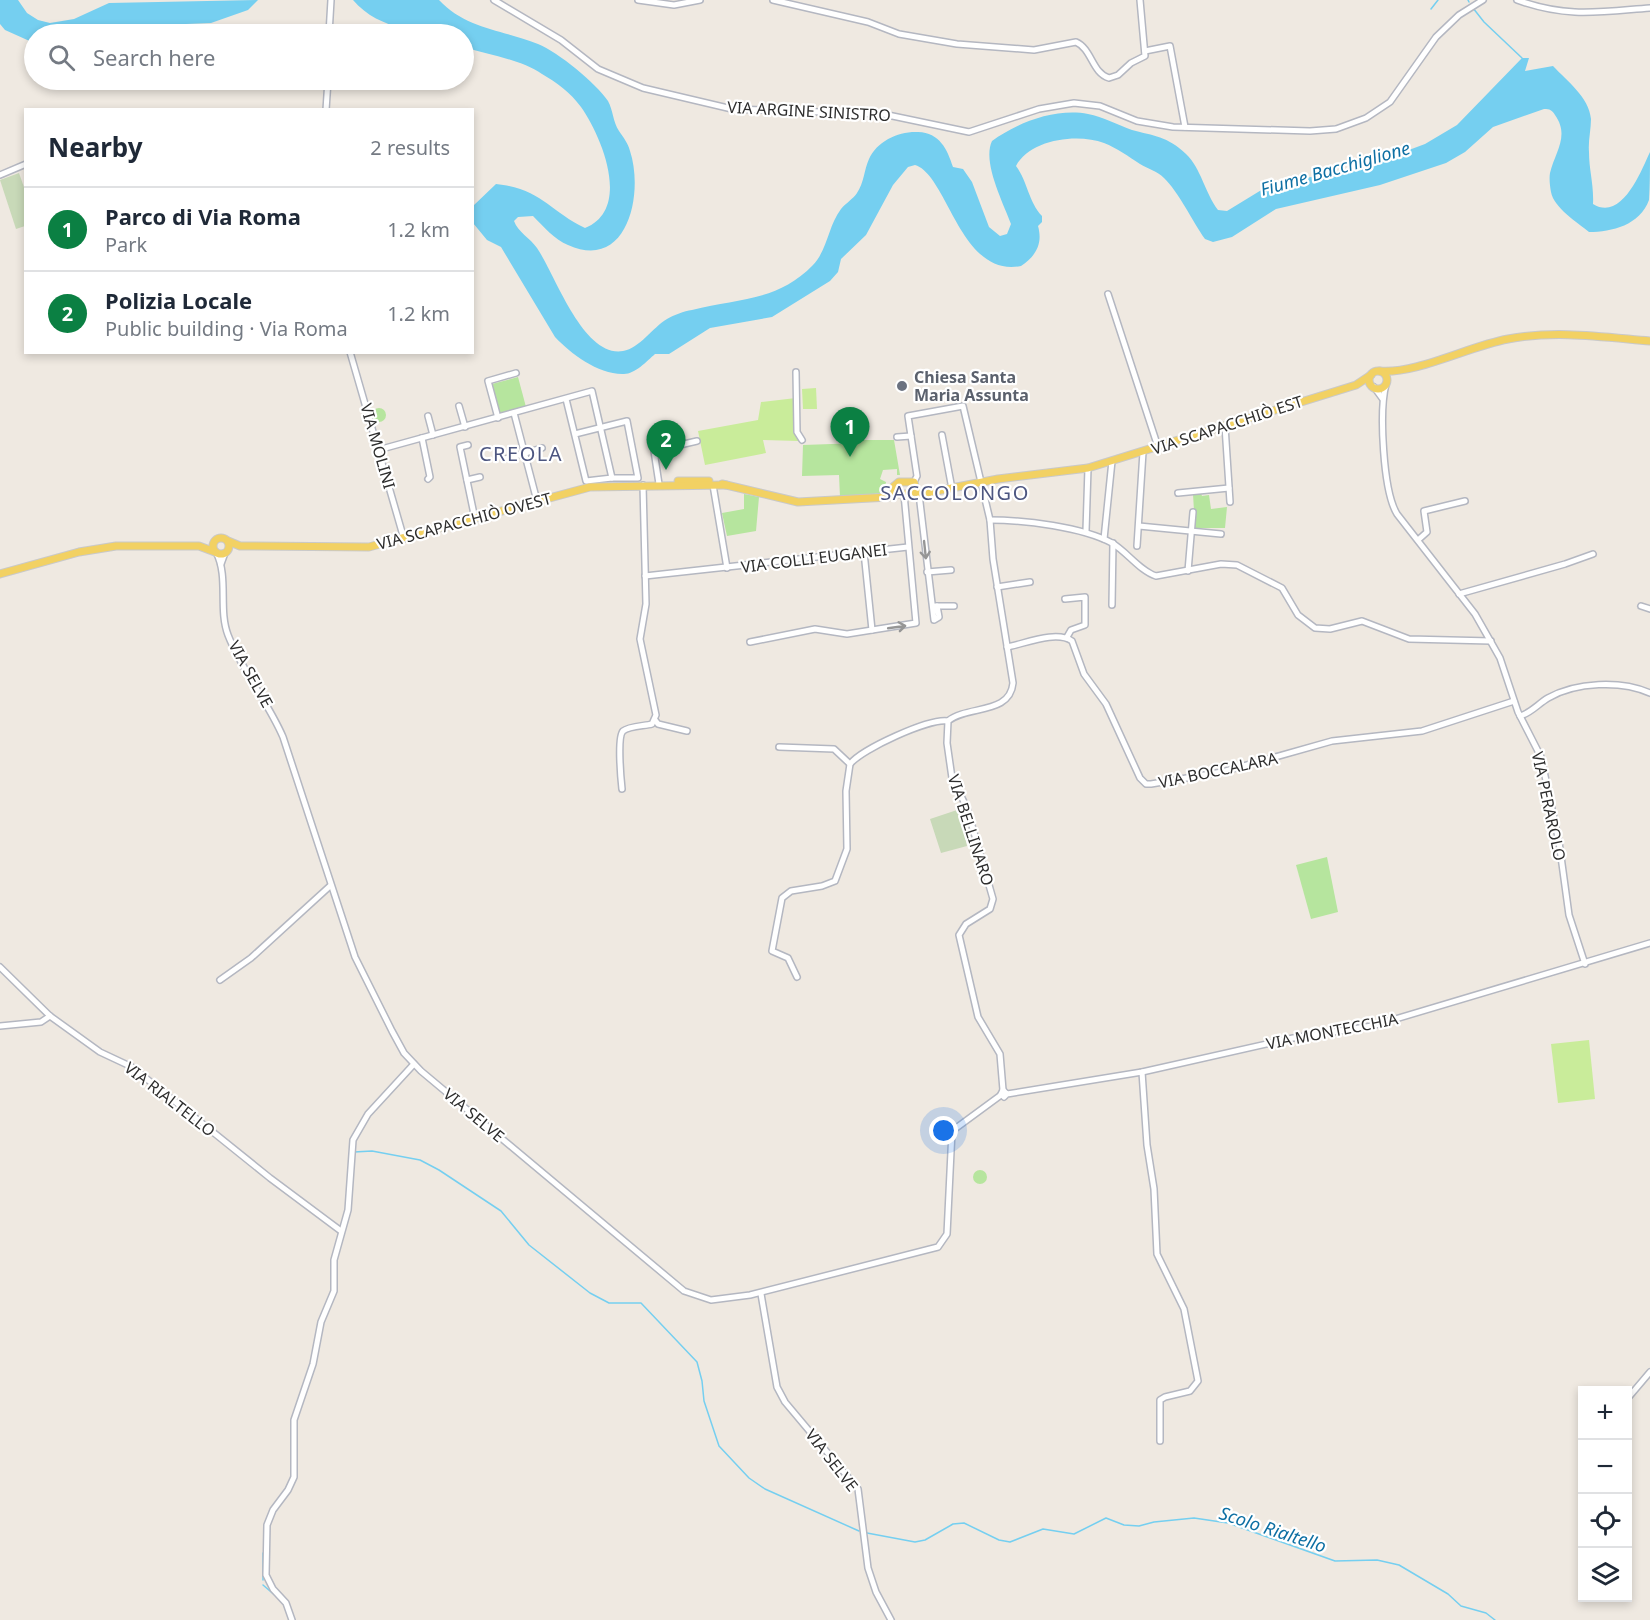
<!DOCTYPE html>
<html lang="en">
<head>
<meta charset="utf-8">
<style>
  :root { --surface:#fff; --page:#f2f2f3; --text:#1f2937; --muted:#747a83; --line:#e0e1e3; --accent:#0b8043 }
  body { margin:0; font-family:"Noto Sans",sans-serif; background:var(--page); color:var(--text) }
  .controls { position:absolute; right:18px; bottom:18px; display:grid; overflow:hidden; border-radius:0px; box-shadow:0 3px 9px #0003 }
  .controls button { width:54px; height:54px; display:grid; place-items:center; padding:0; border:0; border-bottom:2px solid var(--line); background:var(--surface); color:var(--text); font:30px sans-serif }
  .you { position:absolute; left:944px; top:1131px; width:21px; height:21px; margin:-15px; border:4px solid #fff; border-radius:50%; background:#1a73e8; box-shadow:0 0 0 9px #1a73e833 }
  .badge { display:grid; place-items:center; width:39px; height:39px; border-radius:50%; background:var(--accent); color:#fff; font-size:20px; font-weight:700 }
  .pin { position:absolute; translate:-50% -50px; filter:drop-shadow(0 2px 3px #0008) }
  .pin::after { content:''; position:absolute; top:32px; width:21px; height:18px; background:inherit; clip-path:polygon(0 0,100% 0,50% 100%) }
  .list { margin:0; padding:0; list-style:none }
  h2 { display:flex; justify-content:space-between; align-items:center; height:78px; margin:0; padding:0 24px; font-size:26px }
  h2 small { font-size:20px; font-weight:400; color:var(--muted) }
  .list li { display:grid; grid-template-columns:39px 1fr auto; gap:18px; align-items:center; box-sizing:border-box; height:84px; padding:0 24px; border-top:2px solid var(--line) }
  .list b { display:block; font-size:22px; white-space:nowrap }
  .list p { margin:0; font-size:20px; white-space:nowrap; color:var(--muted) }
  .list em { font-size:20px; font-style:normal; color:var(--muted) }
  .icon { flex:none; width:33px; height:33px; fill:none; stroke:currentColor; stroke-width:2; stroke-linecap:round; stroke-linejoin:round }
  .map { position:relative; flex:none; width:1650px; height:1620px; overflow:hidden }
  .search { position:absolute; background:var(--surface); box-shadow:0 3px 9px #0003; left:24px; top:24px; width:450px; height:66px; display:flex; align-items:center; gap:15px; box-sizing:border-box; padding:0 21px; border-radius:33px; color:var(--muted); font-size:22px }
  .panel { position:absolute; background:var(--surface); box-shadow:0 3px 9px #0003; left:24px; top:108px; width:450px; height:246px; border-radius:0px }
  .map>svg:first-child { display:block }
</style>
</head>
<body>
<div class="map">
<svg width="1650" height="1620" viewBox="0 0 1650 1620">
  <rect width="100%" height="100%" fill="#efe9e1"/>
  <g fill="#b6e59e">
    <polygon points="518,377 526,407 500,414 492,384"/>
    <circle cx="379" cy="415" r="7"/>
    <polygon points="862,440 894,440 900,475 897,475 897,469 883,470 880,479 886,482 885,493 840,497 839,475 802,476 803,445 860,443"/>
    <polygon points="1201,493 1202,496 1209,495 1211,509 1227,507 1225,528 1195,528 1193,494"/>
    <polygon points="744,494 759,497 756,531 727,536 722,513 744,509"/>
    <polygon points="1327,857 1338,912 1311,919 1296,865"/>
    <circle cx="980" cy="1177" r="7"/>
  </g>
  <g fill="#c8d9b8">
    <polygon points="19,173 25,190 25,226 16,229 0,180"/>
    <polygon points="960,809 967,826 964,831 967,846 941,853 930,819"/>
  </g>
  <g fill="#c9ec9a">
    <polygon points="816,388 817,409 803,409 802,389"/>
    <polygon points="796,398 794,431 799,441 763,440 766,453 705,465 698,431 758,420 761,402"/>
    <polygon points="1589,1040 1595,1099 1558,1103 1551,1044"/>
  </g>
  <g fill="#75cff0">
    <polygon points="0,0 18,0 27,13 38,20 50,23 74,19 109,3 258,0 248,10 211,23 161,25 115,33 100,30 90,34 34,34 34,43 5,30 0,24"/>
    <path d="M353 0H439C466 29 503 30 538 44 558 52 596 83 608 101 613 110 613 122 619 131 623 137 628 143 630 151 644 193 628 272 568 245 555 240 543 226 533 216L518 217 514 221C518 232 530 238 537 248 555 274 583 358 623 351 640 348 652 328 667 319 674 315 684 311 692 310 738 298 777 302 813 265 828 249 828 226 841 209 846 203 853 199 857 193 864 183 864 170 869 159 877 141 899 131 918 132 940 133 947 149 953 167L963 169 972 182 989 227 1000 236 1007 234 1011 224C1003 202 982 162 992 141 1018 122 1056 108 1088 114 1103 117 1118 125 1132 130 1154 136 1167 136 1186 154 1201 168 1205 193 1218 210L1227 211 1263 189 1281 183 1366 166 1425 144 1457 125 1522 58H1529L1525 71 1553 66C1567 81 1589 97 1591 119 1591 130 1588 141 1589 152 1589 170 1594 185 1593 204 1622 222 1641 171 1650 152 1650 166 1650 187 1649 200 1640 225 1612 232 1589 232 1577 222 1554 208 1551 192 1550 187 1549 178 1550 173 1555 152 1570 136 1555 115 1552 110 1550 109 1544 109L1493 127 1465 152 1446 163 1380 185 1276 209 1232 237 1213 242 1205 239C1193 222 1178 191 1164 178 1157 171 1148 169 1140 164 1129 157 1117 148 1104 143 1078 133 1030 139 1016 166 1028 182 1028 201 1042 216V222L1038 226C1043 244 1036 256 1021 266 960 278 948 175 915 165L908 167 893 185 866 235 841 259 838 272 830 281 772 317 710 328 669 354H655C647 361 635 374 624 374 599 375 571 354 555 337L501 247 487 240 473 223V206L496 184C542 189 549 211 585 228 632 209 602 137 581 107 571 93 556 82 542 74 520 59 488 55 464 47V34C426 34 379 31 353 0Z"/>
  </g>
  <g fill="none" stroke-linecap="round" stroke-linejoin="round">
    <g stroke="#75cff0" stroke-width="1.5">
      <polyline points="1468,0 1469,2"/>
      <polyline points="1473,8 1484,22 1522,58"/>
      <polyline points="1431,9 1438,0"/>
      <polyline points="354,1152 372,1151 420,1160 439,1170 501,1211 529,1245 590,1293 609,1303 641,1303 697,1362 702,1381 704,1401 719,1446 749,1478 765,1489 859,1531"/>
      <polyline points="867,1533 915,1542 925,1540 953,1524 964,1523 999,1540 1010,1542 1043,1529 1074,1534 1106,1518 1124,1525 1139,1526 1154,1522 1194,1518 1228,1523 1335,1561 1377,1560 1399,1565 1448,1594 1461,1606 1486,1613 1495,1620"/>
      <polyline points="263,1553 263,1580"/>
      <polyline points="263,1585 277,1597"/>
    </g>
    <g stroke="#b4b7c1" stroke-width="8">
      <g id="minor">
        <polyline points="494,0 561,40 598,69 643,88 732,109 883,114 969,132 1039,109 1074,103 1100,106 1137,121 1173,127 1310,131 1336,129 1366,118 1390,102 1436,37 1459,15 1483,0"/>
        <polyline points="638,0 674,5 700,0"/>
        <path d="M773 0 868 22 899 34 957 44 1034 50 1076 42C1092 49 1092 73 1109 78L1118 75 1131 63 1145 56 1140 0"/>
        <path d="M1517 0C1567 18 1598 12 1650 8"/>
        <polyline points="329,34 331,0"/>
        <polyline points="1145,51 1170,46 1185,127"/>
        <polyline points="326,110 328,80"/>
        <polyline points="0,175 26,164"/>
        <polyline points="1108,294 1158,447"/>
        <polyline points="350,352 404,539"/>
        <polyline points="796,372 797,432 802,440"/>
        <path d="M1386 384C1379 411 1383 491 1397 514L1475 614 1500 658 1518 712 1541 757 1559 842 1569 915 1585 964"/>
        <polyline points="1374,387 1382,398"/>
        <polyline points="566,399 586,481 612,478 638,478 627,421 575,434"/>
        <polyline points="459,406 465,427"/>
        <polyline points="514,413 537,501"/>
        <polyline points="428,416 433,435"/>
        <polyline points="498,418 488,381 516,373"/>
        <polyline points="672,425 676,446"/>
        <polyline points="1225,426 1230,502"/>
        <polyline points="942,435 952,489"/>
        <polyline points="897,437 911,436"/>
        <polyline points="422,438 430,477 428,479"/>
        <polyline points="468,445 460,447 475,519"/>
        <polyline points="378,450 592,391 612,478"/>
        <polyline points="505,459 542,448"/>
        <polyline points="467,480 480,477"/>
        <path d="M914 482 917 476 908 416 963 406 990 520 993 559 1013 683C1010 715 968 705 948 721L947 743 952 778 967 808 993 899 990 909 966 924 959 935 978 1017 1000 1054 1003 1090"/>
        <polyline points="659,484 654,451 697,441"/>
        <polyline points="713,485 727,568"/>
        <polyline points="1178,493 1229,488"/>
        <polyline points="919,494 934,620 939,617 937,606"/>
        <path d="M990 520C1025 520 1082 527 1112 543 1127 552 1140 571 1156 576L1221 564 1237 565 1282 588 1298 615 1315 628 1330 629 1362 621 1409 639 1491 641"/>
        <polyline points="1139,526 1221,534"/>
        <polyline points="1086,531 1088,468"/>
        <polyline points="1104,539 1112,461"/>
        <polyline points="1418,540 1427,532 1424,511 1465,501"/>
        <polyline points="1137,546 1143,452"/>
        <path d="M216 552C229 577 218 609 228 635 242 671 268 702 283 737L355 957 392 1031 404 1053 421 1071 684 1291 711 1300 750 1295 938 1247 947 1234 952 1131 1001 1095"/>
        <polyline points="864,552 872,630"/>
        <polyline points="221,564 225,553"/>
        <polyline points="1188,571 1193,512"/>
        <polyline points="927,572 951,570"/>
        <polyline points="645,576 908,547"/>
        <polyline points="997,587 1030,582"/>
        <polyline points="1459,594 1565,564 1593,554"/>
        <polyline points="1065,599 1085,597 1085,625 1071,630 1067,637"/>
        <polyline points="1112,605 1113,543"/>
        <polyline points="935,606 954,606"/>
        <polyline points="1641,606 1650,609"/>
        <polyline points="750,642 815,629 847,634 916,623 904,494"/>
        <path d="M1007 647C1024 644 1056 630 1072 641L1084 674 1106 704 1140 778 1146 784H1151L1222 772 1332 741 1422 731 1514 701"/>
        <path d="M1520 716C1531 713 1538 704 1548 698 1576 682 1621 680 1650 693"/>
        <polyline points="655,720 658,724 687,731"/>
        <polyline points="779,747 834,749 850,764"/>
        <path d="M622 789C621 780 617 737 623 731 629 726 645 726 652 724L656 715 640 639 646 604 643 485"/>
        <polyline points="0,967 50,1016 100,1052 132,1067 270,1178 341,1231"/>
        <path d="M797 977 788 958 772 951 782 898 791 891 822 886 835 881 847 849 846 791 850 764C862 749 929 718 948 721"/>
        <polyline points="220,980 251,958 330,886"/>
        <polyline points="0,1026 41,1022 50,1016"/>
        <polyline points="1142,1072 1147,1145 1154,1189 1157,1254 1184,1309 1198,1381 1190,1391 1165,1397 1160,1400 1160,1441"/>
        <polyline points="1007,1094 1003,1090 1001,1094 1004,1097 1007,1094 1142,1072 1293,1038 1372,1026 1650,943"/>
        <polyline points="761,1294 777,1387 785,1402 858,1489 868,1568 876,1592 891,1620"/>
        <polyline points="1628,1398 1650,1372"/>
        <polyline points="292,1620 286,1603 273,1589 266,1575 267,1525 273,1510 288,1490 294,1477 294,1420 313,1364 321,1322 334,1291 334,1260 348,1210 353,1140 368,1114 414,1064"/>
      </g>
    </g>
    <g stroke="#c9c9c9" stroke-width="9">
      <g id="major">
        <path d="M1380 371C1417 374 1469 346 1508 339 1555 330 1603 337 1650 341"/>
        <circle cx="1378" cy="380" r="9"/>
        <polyline points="678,481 709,481"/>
        <polygon points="899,482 914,482 916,490 910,494 895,494 893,487"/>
        <polyline points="722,484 798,502 889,497 895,494"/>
        <polyline points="915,492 921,494 998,479 1088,468 1356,385 1371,375"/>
        <circle cx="221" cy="546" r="8"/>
        <polyline points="228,541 240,546 369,547 590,487 726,485"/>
        <polyline points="0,574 79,552 116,546 199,546 215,552"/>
      </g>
    </g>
    <use href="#minor" stroke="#fff" stroke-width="5"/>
    <use href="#major" stroke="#f2d163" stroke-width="7"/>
  </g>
  <defs><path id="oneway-shaft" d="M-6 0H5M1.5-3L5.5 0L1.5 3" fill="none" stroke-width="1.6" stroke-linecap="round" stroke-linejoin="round" transform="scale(1.5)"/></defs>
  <g stroke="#969696">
    <use href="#oneway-shaft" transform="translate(925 550) rotate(84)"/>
    <use href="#oneway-shaft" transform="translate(897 627) rotate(-8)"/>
  </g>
  <circle fill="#6b7280" stroke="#fff" stroke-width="2" cx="902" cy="386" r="6"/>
  <g text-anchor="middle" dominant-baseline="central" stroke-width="4.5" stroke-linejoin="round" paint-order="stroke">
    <g font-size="16" fill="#2e2e2e" stroke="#fff">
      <text transform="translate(809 111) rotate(3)">VIA ARGINE SINISTRO</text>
      <text transform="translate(1227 425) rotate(-18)">VIA SCAPACCHIÒ EST</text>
      <text transform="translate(378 446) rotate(74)">VIA MOLINI</text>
      <text transform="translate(464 521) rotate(-15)">VIA SCAPACCHIÒ OVEST</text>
      <text transform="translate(814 558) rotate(-7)">VIA COLLI EUGANEI</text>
      <text transform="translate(251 674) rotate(61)">VIA SELVE</text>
      <text transform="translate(1218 770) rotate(-12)">VIA BOCCALARA</text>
      <text transform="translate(1549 806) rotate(78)">VIA PERAROLO</text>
      <text transform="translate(971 830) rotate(72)">VIA BELLINARO</text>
      <text transform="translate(1332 1031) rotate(-11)">VIA MONTECCHIA</text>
      <text transform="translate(170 1099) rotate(38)">VIA RIALTELLO</text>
      <text transform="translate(474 1115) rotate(40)">VIA SELVE</text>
      <text transform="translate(832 1460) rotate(52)">VIA SELVE</text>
    </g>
    <g font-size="16" font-weight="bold" fill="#5b616d" stroke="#fff" text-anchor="start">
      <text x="914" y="377">Chiesa Santa<tspan x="914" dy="18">Maria Assunta</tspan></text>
    </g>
    <g font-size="18" font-style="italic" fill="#0d6fa3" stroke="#fff">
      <text transform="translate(1335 168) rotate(-16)">Fiume Bacchiglione</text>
      <text transform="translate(1273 1529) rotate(18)">Scolo Rialtello</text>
    </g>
    <g font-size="20" letter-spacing="1.5" fill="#4d5680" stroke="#fff">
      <text x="521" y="453">CREOLA</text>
      <text x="955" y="492">SACCOLONGO</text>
    </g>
  </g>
</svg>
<div class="controls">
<button>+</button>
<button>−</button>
<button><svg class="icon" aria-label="locate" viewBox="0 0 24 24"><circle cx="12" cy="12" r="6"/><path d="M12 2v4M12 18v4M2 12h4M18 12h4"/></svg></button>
<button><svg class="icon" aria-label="layers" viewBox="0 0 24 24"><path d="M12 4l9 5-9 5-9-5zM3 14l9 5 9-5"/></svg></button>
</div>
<div class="you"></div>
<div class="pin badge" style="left:850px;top:457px">1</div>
<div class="pin badge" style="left:666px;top:470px">2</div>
<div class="search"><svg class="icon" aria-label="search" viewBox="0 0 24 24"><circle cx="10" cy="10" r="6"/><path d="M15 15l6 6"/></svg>Search here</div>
<section class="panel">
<h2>Nearby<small>2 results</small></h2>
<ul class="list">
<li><span class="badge">1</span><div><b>Parco di Via Roma</b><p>Park</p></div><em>1.2 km</em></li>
<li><span class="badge">2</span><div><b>Polizia Locale</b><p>Public building · Via Roma</p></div><em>1.2 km</em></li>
</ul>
</section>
</div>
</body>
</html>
